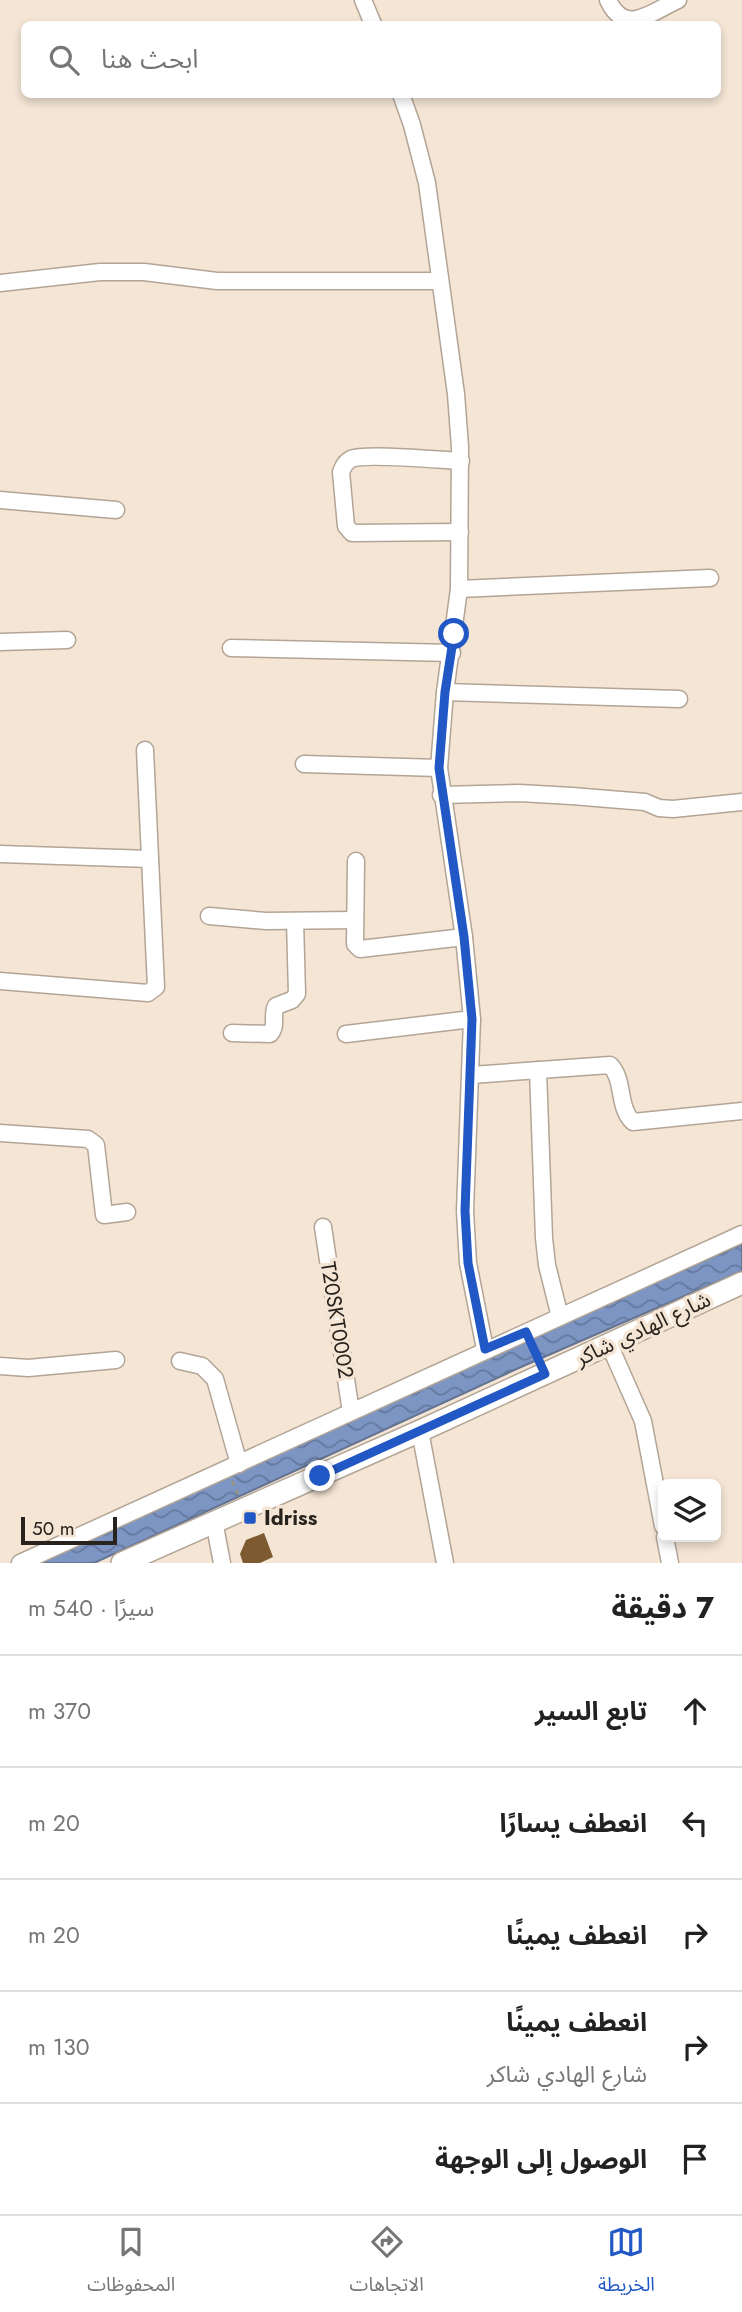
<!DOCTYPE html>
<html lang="ar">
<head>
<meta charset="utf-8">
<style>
  :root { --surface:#fff; --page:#f6f6f6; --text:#222; --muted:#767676; --line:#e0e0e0; --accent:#2158c5 }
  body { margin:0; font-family:Jost,"Noto Sans Arabic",sans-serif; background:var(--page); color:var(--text); direction:rtl }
  .controls { position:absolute; right:21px; bottom:21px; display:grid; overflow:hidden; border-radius:10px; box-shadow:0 4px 10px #0003 }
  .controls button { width:63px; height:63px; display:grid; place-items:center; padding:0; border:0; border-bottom:2px solid var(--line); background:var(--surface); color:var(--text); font:35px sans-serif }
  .scale { position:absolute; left:21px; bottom:18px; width:96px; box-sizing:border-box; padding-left:7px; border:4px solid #28231d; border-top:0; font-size:19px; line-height:24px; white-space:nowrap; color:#28231d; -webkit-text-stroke:5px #f4e5d5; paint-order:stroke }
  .stop { position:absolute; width:21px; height:21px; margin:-16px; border:5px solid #2158c5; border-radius:50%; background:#fff }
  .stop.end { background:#2158c5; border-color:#fff; box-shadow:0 2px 7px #0008 }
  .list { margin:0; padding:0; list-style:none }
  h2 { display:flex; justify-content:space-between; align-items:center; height:91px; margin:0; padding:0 28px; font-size:30px }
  h2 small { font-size:23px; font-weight:400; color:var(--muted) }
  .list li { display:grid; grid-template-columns:46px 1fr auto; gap:21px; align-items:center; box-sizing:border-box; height:112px; padding:0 28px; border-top:2px solid var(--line) }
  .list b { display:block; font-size:26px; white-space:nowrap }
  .list p { margin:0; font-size:23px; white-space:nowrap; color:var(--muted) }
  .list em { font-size:23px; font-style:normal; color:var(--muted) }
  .icon { flex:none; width:38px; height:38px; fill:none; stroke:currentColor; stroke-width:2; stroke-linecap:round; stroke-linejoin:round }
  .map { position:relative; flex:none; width:742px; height:1563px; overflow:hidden; direction:ltr }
  .search { position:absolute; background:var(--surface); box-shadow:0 4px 10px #0003; left:21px; right:21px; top:21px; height:77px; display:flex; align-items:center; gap:18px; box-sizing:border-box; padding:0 24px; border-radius:10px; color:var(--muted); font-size:26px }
  .sheet { height:651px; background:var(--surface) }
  nav { display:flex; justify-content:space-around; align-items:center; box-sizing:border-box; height:98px; border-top:2px solid var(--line); background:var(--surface); font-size:19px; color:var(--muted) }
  nav a { display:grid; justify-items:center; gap:4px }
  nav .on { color:var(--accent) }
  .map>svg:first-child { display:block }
</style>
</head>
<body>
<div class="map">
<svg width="742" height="1563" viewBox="0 0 742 1563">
  <defs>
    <pattern id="water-waves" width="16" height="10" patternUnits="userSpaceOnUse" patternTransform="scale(1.75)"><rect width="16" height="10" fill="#7c95c3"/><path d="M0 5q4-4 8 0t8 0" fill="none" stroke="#66799e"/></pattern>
  </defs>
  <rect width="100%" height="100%" fill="#f4e5d5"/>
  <polygon fill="url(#water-waves)" stroke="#637391" stroke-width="2" points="742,1244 742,1271 521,1367 94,1563 32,1563 519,1342"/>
  <polygon fill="#7d5a30" points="264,1533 273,1557 260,1563 243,1563 240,1554 246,1540"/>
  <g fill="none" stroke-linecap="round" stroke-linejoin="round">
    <g stroke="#b3a596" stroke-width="19">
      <g id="minor">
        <polyline points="363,0 373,24"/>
        <path d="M608 0C625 37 651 12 678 0"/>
        <polyline points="401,94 412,125 427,183 456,394 460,447 459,589 445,692 439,768 464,937 472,1019 465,1211 468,1263 485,1349"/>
        <polyline points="0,283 100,272 144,272 217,281 439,281"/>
        <polyline points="0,500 116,510"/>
        <path d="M460 532 352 533 346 526 341 472C343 467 345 462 351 459 365 453 440 460 461 461"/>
        <polyline points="459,589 710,578"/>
        <polyline points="0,642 67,640"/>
        <polyline points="231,648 452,653"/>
        <polyline points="445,692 679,699"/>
        <polyline points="304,764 439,768"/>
        <polyline points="441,795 519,793 572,796 645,802 659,808 673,809 742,802"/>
        <polyline points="0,854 150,859"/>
        <polyline points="356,861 355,944 360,949 464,937"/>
        <polyline points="209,916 266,921 355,920"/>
        <polyline points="0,981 148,993 156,987 145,750"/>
        <path d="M232 1033 270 1034C278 1025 271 1015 276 1006L292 1000 297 994 295 921"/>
        <polyline points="346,1034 472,1019"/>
        <polyline points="538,1070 544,1238 547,1265 560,1317"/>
        <path d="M471 1075 610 1065C625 1080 617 1107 633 1122L742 1111"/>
        <polyline points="0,1133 88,1139 96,1145 104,1215 127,1212"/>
        <polyline points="323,1227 351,1412"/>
        <polyline points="609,1344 643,1421 663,1526"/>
        <polyline points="180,1361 202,1366 215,1379 239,1464"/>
        <polyline points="0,1366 28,1368 116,1360"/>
        <polyline points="420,1431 445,1563"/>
        <polyline points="214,1521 222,1563"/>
        <polyline points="665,1537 670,1563"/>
        <polyline points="20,1563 742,1234"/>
      </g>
    </g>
    <g stroke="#b3a596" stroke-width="24">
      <polyline id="major" points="122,1563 420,1431 742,1283"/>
    </g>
    <g stroke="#9b9185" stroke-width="2.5" stroke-dasharray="5 5" stroke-linecap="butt">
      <polyline points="532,1345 538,1358"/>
      <polyline points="232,1481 238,1494"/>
    </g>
    <use href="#minor" stroke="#fff" stroke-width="16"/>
    <use href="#major" stroke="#fff" stroke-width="21"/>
  </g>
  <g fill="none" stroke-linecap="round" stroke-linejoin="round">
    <polyline stroke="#2158c5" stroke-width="9" points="320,1476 545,1374 526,1332 485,1349 468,1263 465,1211 472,1019 464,937 439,768 445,692 454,634"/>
  </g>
  <rect fill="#2158c5" stroke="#f4e5d5" stroke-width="2.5" x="243" y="1511" width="14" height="14" rx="3.5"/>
  <g text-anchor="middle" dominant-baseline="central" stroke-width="7" stroke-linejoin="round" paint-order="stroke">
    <g font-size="21" fill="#28231d" stroke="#f4e5d5">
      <text transform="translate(337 1320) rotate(81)">T20SKT0002</text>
      <text transform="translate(643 1329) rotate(-25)">شارع الهادي شاكر</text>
    </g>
    <g font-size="21" font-weight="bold" fill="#28231d" stroke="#f4e5d5" text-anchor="start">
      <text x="264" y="1518">Idriss</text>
    </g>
  </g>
</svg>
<div class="controls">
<button><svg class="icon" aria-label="layers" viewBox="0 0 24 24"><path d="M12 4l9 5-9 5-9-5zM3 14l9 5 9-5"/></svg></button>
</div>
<div class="scale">50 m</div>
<div class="stop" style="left:454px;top:634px"></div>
<div class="stop end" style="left:320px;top:1476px"></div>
<div class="search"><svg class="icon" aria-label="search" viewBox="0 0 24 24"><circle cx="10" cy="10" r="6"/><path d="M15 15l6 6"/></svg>ابحث هنا</div>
</div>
<section class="sheet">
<h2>7 دقيقة<small>سيرًا · 540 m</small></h2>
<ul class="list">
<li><svg class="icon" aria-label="ahead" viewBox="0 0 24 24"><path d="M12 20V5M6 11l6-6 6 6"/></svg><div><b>تابع السير</b></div><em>370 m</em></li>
<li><svg class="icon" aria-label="left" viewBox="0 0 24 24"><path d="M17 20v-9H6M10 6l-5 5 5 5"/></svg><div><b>انعطف يسارًا</b></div><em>20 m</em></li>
<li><svg class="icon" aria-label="right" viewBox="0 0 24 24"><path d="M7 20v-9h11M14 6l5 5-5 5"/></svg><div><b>انعطف يمينًا</b></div><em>20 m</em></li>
<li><svg class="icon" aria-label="right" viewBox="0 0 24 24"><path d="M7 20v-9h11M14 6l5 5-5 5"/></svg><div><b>انعطف يمينًا</b><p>شارع الهادي شاكر</p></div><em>130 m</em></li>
<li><svg class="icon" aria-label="arrive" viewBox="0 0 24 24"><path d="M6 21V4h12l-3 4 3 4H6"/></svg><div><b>الوصول إلى الوجهة</b></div></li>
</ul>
</section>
<nav>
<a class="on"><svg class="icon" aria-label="map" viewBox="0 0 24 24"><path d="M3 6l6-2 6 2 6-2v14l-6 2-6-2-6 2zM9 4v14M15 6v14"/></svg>الخريطة</a>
<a><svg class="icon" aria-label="directions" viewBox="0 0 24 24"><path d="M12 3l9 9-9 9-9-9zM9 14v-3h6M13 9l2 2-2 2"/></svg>الاتجاهات</a>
<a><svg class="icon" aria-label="saved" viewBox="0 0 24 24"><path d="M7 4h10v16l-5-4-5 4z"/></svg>المحفوظات</a>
</nav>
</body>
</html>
